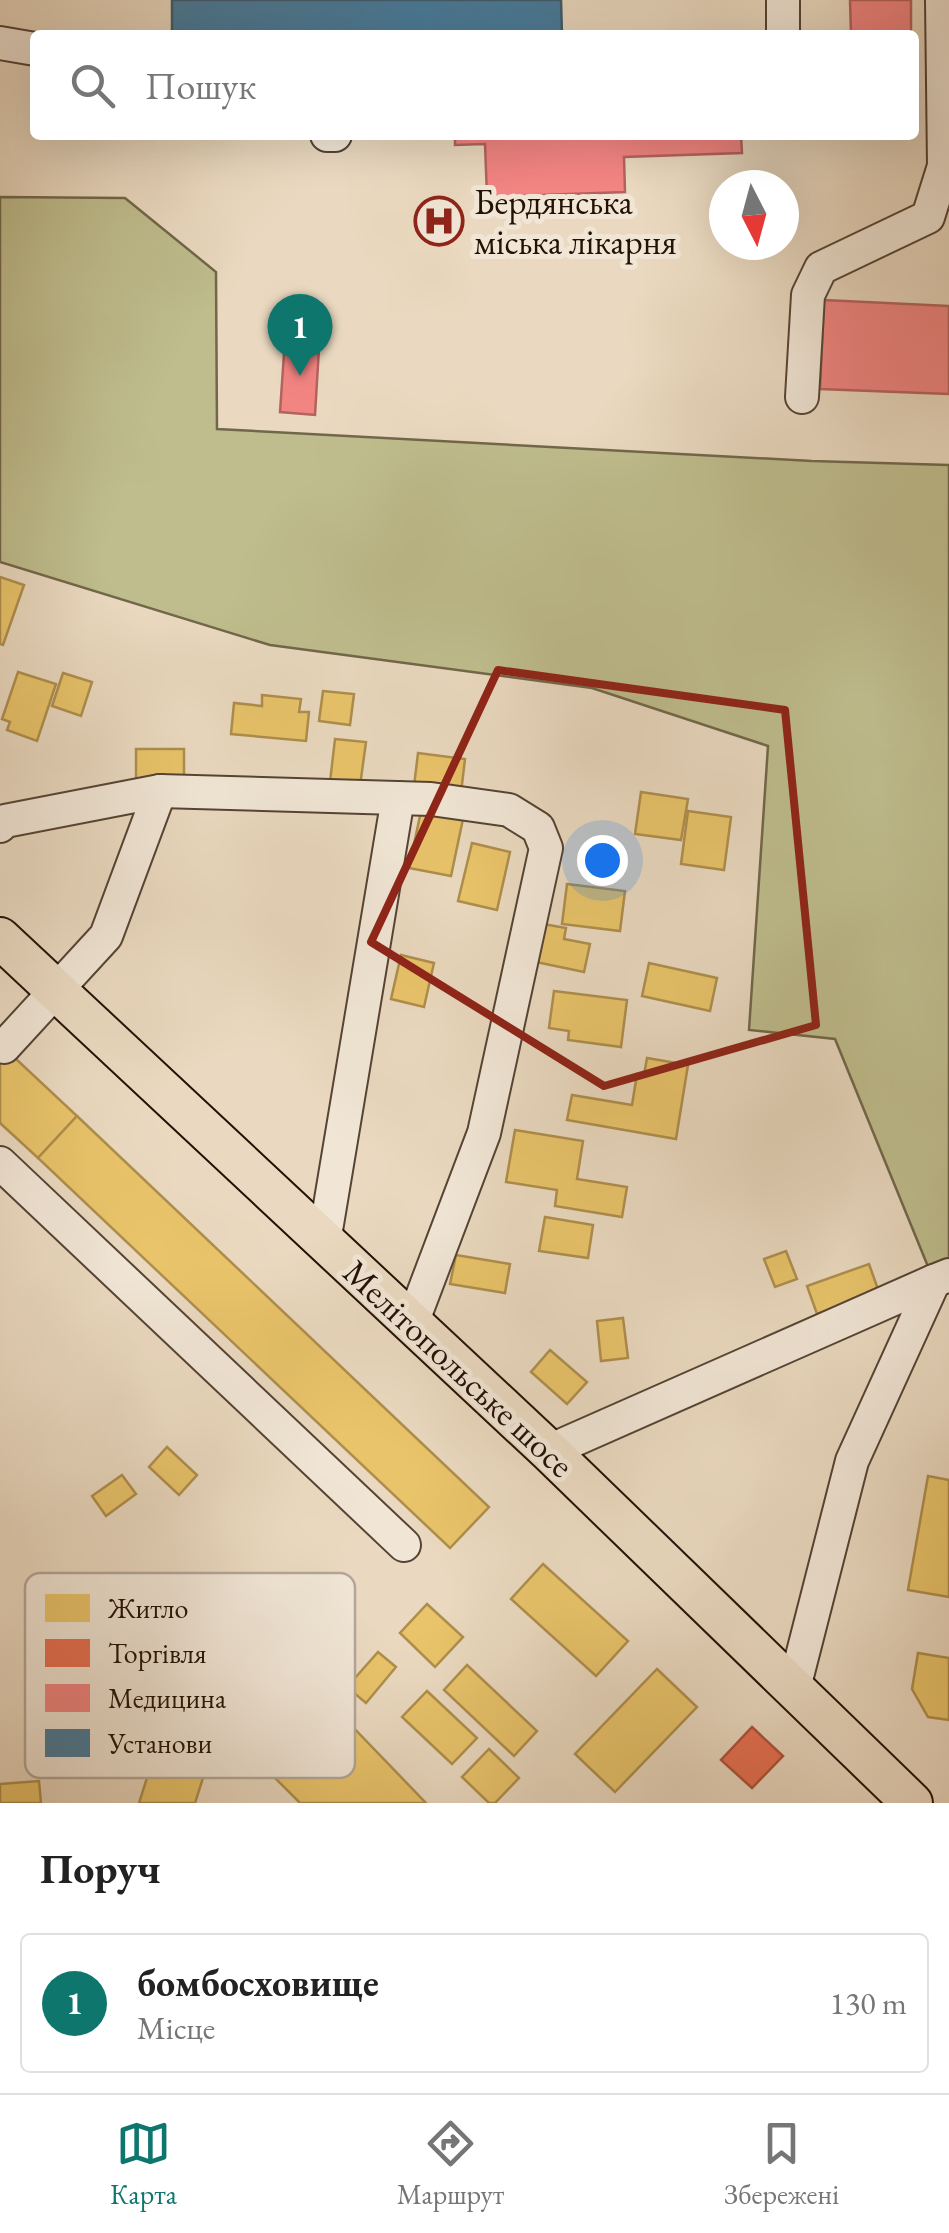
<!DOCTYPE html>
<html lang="uk">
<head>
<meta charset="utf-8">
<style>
  :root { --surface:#fff; --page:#f2f2f2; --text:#222; --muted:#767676; --line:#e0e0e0; --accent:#0f766e }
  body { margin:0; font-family:"EB Garamond",serif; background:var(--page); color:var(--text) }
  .compass { position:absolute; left:709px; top:170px; width:90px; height:90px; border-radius:50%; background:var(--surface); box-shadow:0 10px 40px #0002; rotate:174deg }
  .you { position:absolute; left:602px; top:860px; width:35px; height:35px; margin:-25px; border:8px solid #fff; border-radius:50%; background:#1a73e8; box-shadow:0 0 0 15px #1a73e833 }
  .badge { display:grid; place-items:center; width:65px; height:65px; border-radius:50%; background:var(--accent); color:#fff; font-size:32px; font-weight:700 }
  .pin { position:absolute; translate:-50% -82px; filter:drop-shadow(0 2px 5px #0008) }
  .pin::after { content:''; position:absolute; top:52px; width:35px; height:30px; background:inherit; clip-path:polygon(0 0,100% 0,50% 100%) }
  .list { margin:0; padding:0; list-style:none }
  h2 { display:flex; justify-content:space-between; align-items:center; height:130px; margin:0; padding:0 40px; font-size:42px }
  h2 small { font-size:32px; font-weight:400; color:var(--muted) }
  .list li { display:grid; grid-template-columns:65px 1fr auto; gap:30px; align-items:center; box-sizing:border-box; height:140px; margin:0 20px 20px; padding:0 20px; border:2px solid var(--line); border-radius:10px }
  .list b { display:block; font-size:38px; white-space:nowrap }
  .list p { margin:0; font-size:32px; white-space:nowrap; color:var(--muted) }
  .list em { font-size:32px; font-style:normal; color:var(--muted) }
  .icon { flex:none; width:55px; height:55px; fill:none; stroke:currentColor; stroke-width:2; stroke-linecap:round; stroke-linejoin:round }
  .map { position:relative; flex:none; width:949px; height:1803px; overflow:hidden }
  .search { position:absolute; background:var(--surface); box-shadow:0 10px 40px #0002; left:30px; right:30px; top:30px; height:110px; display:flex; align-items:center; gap:25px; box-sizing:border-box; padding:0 35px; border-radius:10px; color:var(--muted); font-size:38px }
  .sheet { height:290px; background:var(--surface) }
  nav { display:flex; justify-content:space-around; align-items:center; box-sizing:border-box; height:140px; border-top:2px solid var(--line); background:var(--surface); font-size:28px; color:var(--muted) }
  nav a { display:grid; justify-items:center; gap:5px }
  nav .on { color:var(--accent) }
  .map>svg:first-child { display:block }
</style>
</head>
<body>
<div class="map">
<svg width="949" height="1803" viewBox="0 0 949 1803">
  <rect width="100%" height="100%" fill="#ead9c0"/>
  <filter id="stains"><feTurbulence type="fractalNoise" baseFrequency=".002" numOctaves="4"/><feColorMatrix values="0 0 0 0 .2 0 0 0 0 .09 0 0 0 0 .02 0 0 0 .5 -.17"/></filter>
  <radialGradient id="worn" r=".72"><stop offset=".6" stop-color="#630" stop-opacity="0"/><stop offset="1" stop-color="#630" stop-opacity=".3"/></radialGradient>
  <polygon fill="#bfbd8d" stroke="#71674a" stroke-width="2.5" points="0,197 125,198 216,272 217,429 812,461 949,465 949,1287 938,1291 835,1039 749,1030 768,746 592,688 270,645 0,562"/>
  <g fill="#e9c46a" stroke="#ae8e4c" stroke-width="2.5">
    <polygon points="0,577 24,585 3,645 0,644"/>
    <polygon points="18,672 56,684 37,741 7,730 10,722 2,719"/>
    <polygon points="63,673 92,682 81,716 52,706"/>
    <polygon points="323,691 354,694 350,725 319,721"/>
    <polygon points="262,695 301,699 299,712 309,712 306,741 231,734 234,703 262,706"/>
    <polygon points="335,739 366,742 360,786 330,782"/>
    <polygon points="136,749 184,749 184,778 136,779"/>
    <polygon points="418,753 465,759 461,793 414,786"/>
    <polygon points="641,792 688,799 681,840 635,834"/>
    <polygon points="421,811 463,819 451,876 409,868"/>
    <polygon points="688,811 731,817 724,870 681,864"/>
    <polygon points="472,843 510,852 497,910 458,901"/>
    <polygon points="567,884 625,891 620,931 562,924"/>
    <polygon points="543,924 566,928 564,939 590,944 584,972 536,962"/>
    <polygon points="401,955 434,963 424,1007 391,999"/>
    <polygon points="649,963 717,978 710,1011 642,996"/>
    <polygon points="554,991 627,1000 621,1047 568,1040 569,1031 549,1028"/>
    <polygon points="0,1044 77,1116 38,1158 0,1123"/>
    <polygon points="647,1058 688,1065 676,1139 567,1120 572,1095 632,1105 637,1074 644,1075"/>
    <polygon points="77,1116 489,1507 450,1548 38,1158"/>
    <polygon points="515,1130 583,1141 577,1179 627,1187 622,1217 555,1206 557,1190 506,1182"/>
    <polygon points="545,1217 593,1225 588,1258 539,1251"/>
    <polygon points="786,1251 797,1279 775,1287 764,1259"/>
    <polygon points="456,1255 510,1264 505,1293 450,1284"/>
    <polygon points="869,1264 879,1292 817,1314 807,1286"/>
    <polygon points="623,1318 628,1358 601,1361 597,1321"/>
    <polygon points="550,1350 587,1382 567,1404 531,1372"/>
    <polygon points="167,1447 197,1475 179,1495 149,1467"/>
    <polygon points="122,1475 136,1494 106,1516 92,1496"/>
    <polygon points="928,1476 949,1480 949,1597 908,1590"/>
    <polygon points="543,1564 628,1641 596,1676 511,1599"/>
    <polygon points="427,1604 463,1637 435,1667 400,1633"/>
    <polygon points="378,1652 396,1667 366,1703 347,1687"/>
    <polygon points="918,1653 949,1658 949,1720 928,1717 912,1689"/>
    <polygon points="467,1665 537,1731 514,1756 444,1690"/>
    <polygon points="657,1669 697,1707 615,1792 575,1754"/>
    <polygon points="427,1691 477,1738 452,1764 402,1717"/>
    <polygon points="322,1695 426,1803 300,1803 259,1762"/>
    <polygon points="159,1740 210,1756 195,1803 139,1803"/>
    <polygon points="489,1749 519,1778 495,1803 489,1803 462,1777"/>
    <polygon points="39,1781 41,1803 0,1803 0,1784"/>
  </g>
  <polygon fill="#e76f51" stroke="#ac533a" stroke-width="2.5" points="752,1727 783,1756 752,1788 721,1760"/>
  <g fill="#f28482" stroke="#b4625d" stroke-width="2.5">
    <polygon points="850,0 911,0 911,35 851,35"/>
    <polygon points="455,135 741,135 742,153 624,157 625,192 487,197 485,144 455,145"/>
    <polygon points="824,300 949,306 949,394 820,389"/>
    <polygon points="298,314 321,315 315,415 280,412 285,339 296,340"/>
  </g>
  <polygon fill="#457b9d" stroke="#3b5b70" stroke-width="2.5" points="172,0 561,0 562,35 172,35"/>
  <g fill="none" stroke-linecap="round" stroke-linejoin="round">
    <g stroke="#554334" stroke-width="36">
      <g id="minor">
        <polyline points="783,0 783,35"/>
        <polyline points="942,0 944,166 949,167"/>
        <polyline points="0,43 35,49"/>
        <polyline points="327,135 335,135"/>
        <polyline points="802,397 808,295 821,268 928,217 944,166"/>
        <polyline points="0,826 5,821 160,791 431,799 509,810 538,828 546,848 484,1133 412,1323"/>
        <polyline points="4,1047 106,936 160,791"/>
        <polyline points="0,1163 404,1545"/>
        <polyline points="324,1242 398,798"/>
        <polyline points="549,1451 934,1281"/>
        <polyline points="794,1688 852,1461 934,1281 949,1275"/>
      </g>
    </g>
    <g stroke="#231106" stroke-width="44">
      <polyline id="major" points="0,938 549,1451 912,1803"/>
    </g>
    <use href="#minor" stroke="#f1e6d6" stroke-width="32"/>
    <use href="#major" stroke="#ead9c0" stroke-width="40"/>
  </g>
  <path fill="none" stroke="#8f2418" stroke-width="8" stroke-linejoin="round" d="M498 670 785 710 816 1025 604 1086 371 942Z"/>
  <defs>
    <g id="hospital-ring" transform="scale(2.5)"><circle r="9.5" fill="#f1e6d6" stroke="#8f2418" stroke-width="1.5"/><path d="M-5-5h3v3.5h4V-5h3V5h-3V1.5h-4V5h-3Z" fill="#8f2418"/></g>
  </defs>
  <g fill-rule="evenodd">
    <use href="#hospital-ring" x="439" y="221"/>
  </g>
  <g text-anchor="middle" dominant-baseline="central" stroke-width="10" stroke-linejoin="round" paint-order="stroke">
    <g font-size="35" fill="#231106" stroke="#f1e6d6" text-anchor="start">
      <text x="474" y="201">Бердянська<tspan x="474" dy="40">міська лікарня</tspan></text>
    </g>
    <g font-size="35" fill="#231106" stroke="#f1e6d6">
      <text transform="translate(459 1368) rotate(43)">Мелітопольське шосе</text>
    </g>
  </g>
  <rect x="25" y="1573" width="330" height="205" rx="15" fill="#f1e6d6" stroke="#b3a698" stroke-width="2.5"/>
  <rect x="45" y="1594" width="45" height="28" fill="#e9c46a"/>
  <rect x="45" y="1639" width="45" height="28" fill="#e76f51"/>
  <rect x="45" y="1684" width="45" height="28" fill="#f28482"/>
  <rect x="45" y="1729" width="45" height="28" fill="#457b9d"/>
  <g font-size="28" fill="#231106">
    <text x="108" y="1618">Житло</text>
    <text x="108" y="1663">Торгівля</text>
    <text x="108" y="1708">Медицина</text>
    <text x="108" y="1753">Установи</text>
  </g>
  <rect width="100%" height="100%" filter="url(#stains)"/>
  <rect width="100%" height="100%" fill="url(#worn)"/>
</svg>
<svg class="compass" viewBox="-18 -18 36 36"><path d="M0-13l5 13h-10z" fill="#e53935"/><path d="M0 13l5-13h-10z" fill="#767676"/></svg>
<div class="you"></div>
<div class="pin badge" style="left:300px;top:376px">1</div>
<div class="search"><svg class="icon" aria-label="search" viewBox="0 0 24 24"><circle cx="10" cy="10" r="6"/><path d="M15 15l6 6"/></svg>Пошук</div>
</div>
<section class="sheet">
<h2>Поруч<small></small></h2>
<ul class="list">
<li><span class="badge">1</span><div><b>бомбосховище</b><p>Місце</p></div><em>130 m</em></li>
</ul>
</section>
<nav>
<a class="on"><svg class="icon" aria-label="map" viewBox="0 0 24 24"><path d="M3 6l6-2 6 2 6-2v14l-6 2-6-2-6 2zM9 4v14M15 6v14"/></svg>Карта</a>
<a><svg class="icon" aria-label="directions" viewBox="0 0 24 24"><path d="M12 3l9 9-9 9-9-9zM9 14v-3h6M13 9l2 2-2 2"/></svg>Маршрут</a>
<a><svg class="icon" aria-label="saved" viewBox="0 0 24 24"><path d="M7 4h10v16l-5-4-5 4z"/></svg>Збережені</a>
</nav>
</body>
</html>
